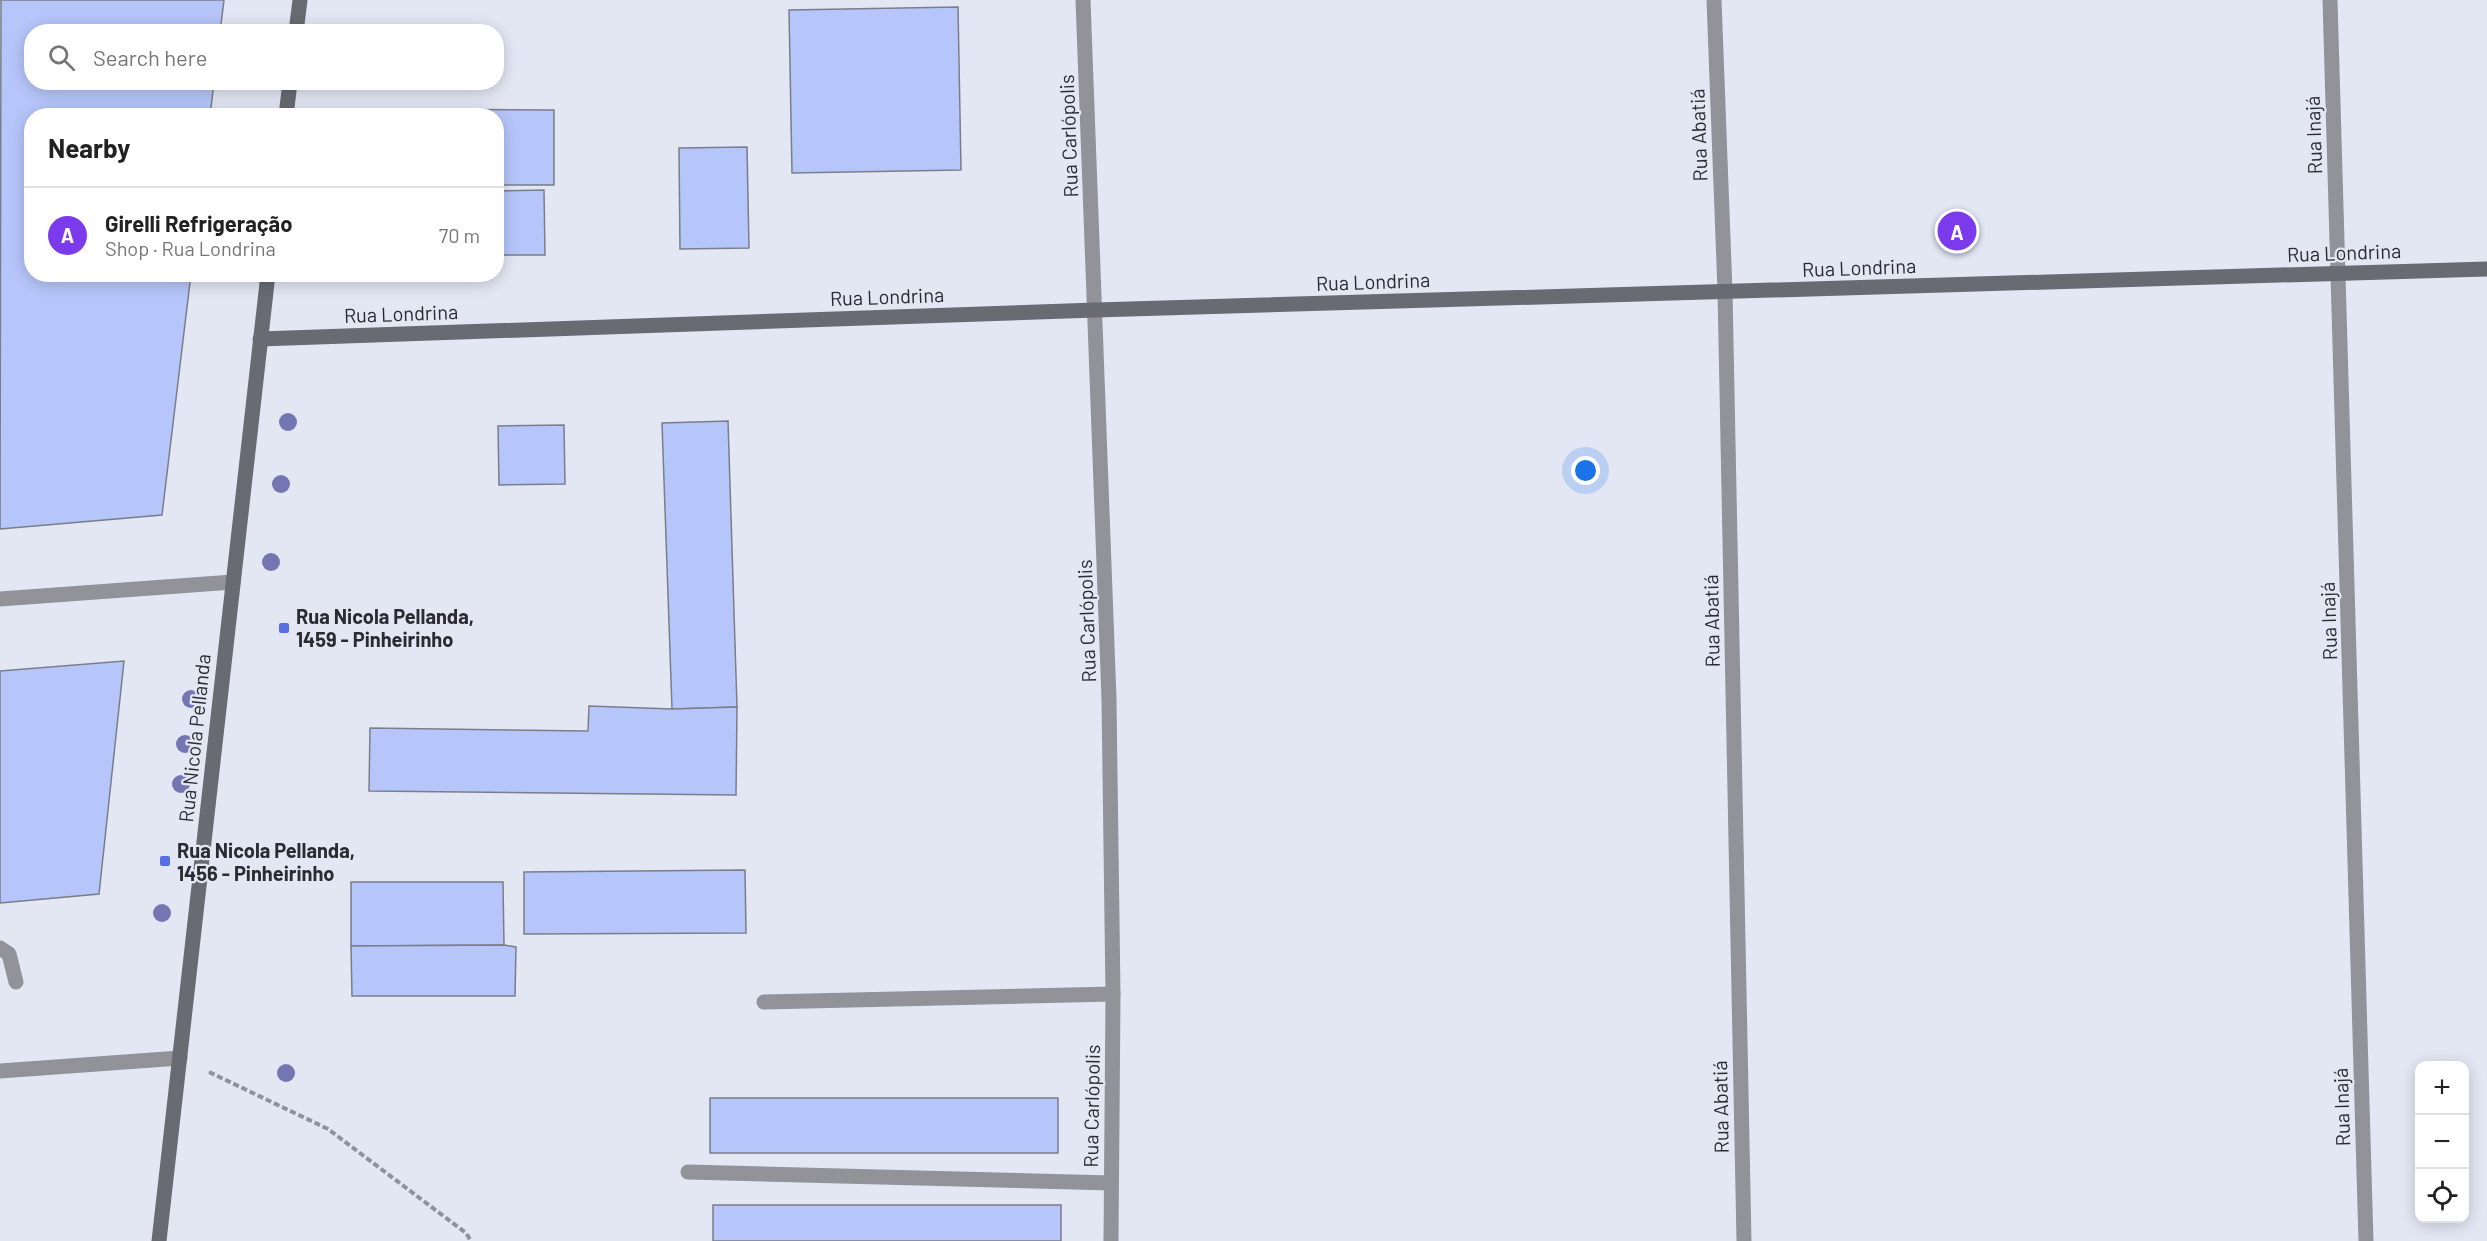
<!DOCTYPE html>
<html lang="en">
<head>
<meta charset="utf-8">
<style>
  :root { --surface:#fff; --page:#f6f6f6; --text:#222; --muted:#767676; --line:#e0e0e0; --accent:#7c3aed }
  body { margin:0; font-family:Barlow,sans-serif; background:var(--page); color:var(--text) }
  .controls { position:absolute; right:18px; bottom:18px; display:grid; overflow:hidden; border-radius:12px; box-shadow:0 3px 15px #0003 }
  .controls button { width:54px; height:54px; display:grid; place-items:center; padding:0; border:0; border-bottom:2px solid var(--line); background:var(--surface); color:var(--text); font:30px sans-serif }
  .you { position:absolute; left:1586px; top:471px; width:21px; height:21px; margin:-15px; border:4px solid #fff; border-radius:50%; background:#1a73e8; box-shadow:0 0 0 9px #1a73e833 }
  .badge { display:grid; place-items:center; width:39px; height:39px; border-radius:50%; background:var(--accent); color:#fff; font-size:20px; font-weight:700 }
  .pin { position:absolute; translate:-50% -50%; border:3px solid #fff; box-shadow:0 2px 6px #0006 }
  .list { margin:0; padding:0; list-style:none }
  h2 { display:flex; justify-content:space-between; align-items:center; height:78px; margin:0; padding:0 24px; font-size:26px }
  h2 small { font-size:20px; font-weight:400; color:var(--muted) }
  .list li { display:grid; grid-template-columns:39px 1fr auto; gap:18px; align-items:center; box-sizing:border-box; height:96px; padding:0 24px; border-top:2px solid var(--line) }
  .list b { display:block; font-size:22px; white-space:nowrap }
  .list p { margin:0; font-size:20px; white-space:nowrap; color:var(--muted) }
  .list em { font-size:20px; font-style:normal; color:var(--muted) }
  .icon { flex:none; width:33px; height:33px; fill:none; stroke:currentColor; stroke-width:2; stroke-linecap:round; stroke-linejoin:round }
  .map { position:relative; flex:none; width:2487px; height:1241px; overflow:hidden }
  .search { position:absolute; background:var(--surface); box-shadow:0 3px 15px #0003; left:24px; top:24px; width:480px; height:66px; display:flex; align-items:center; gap:15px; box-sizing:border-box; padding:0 21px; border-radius:24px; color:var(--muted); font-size:22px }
  .panel { position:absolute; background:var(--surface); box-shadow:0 3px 15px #0003; left:24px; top:108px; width:480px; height:174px; border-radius:24px }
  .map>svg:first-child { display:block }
</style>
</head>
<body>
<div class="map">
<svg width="2487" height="1241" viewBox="0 0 2487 1241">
  <rect width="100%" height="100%" fill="#e3e7f4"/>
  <g fill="#b6c6fa" stroke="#7a7e89" stroke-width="1.5">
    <polygon points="1,0 224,0 220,32 32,32 32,82 214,82 210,116 32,116 32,274 191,274 162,515 0,529"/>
    <polygon points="958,7 961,170 792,173 789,10"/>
    <polygon points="414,109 554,110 554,185 496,185 496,116 414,116"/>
    <polygon points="747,147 749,248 680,249 679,148"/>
    <polygon points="544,190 545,255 496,255 496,191"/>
    <polygon points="728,421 737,707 672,709 662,423"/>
    <polygon points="564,425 565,484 499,485 498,426"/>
    <polygon points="124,661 99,894 0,903 0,671"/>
    <polygon points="589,706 672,709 737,707 736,795 369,791 370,728 588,731"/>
    <polygon points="745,870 746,933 524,934 524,872"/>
    <polygon points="351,882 503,882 504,945 351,946"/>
    <polygon points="504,945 516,947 515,996 352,996 351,946"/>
    <rect x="710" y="1098" width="348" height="55"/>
    <rect x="713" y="1205" width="348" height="36"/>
  </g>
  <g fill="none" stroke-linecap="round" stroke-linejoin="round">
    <polyline stroke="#8e929b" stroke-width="4" stroke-dasharray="6 3" stroke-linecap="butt" points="209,1072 328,1129 466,1233 471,1241"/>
    <polyline stroke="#919399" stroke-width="15" points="0,948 9,954 16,982"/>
    <g stroke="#919399" stroke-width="15">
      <polyline points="1083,0 1109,699 1113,994 1111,1241"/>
      <polyline points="1714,0 1725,291 1744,1241"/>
      <polyline points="2330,0 2366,1241"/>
      <polyline points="0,599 233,582"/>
      <polyline points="764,1002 1113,994"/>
      <polyline points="0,1071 180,1058"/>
      <polyline points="688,1172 1111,1183"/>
    </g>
    <g stroke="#696b73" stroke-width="15">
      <polyline points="296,32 300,0"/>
      <polyline points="286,116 290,82"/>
      <polyline points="260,339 1096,310 2487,269"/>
      <polyline points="159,1241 268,274"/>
    </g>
  </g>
  <g fill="#7476b1">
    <circle cx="288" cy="422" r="9"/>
    <circle cx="281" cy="484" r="9"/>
    <circle cx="271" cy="562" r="9"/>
    <circle cx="191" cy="699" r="9"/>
    <circle cx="185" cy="744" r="9"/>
    <circle cx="181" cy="784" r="9"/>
    <circle cx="162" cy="913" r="9"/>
    <circle cx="286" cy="1073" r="9"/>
  </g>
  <g fill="#586de3" stroke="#e3e7f4" stroke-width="2">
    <rect x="278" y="622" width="12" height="12" rx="3"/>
    <rect x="159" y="855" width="12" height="12" rx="3"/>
  </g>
  <g text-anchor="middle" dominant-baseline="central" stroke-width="4.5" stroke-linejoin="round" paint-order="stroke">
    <g font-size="20" fill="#2a2c31" stroke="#e3e7f4">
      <text transform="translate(1698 135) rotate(-92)">Rua Abatiá</text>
      <text transform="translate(2313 135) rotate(-92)">Rua Inajá</text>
      <text transform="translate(1068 136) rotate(-92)">Rua Carlópolis</text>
      <text transform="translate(2344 252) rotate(-2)">Rua Londrina</text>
      <text transform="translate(1859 267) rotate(-2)">Rua Londrina</text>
      <text transform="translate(1373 281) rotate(-2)">Rua Londrina</text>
      <text transform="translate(887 296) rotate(-2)">Rua Londrina</text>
      <text transform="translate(401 313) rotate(-2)">Rua Londrina</text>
      <text transform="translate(1086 621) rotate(-92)">Rua Carlópolis</text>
      <text transform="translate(1711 621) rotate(-91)">Rua Abatiá</text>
      <text transform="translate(2328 621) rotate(-92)">Rua Inajá</text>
      <text transform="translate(194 738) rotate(-84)">Rua Nicola Pellanda</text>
      <text transform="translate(1091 1106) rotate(-89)">Rua Carlópolis</text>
      <text transform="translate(1720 1107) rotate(-91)">Rua Abatiá</text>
      <text transform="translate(2341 1107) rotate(-92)">Rua Inajá</text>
    </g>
    <g font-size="20" font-weight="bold" fill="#2a2c31" stroke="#e3e7f4" text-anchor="start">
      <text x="296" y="616">Rua Nicola Pellanda,<tspan x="296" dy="23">1459 - Pinheirinho</tspan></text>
      <text x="177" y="850">Rua Nicola Pellanda,<tspan x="177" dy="23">1456 - Pinheirinho</tspan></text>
    </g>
  </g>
</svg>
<div class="controls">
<button>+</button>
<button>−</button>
<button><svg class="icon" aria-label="locate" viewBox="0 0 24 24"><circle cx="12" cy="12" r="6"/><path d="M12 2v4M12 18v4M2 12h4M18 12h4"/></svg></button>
</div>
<div class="you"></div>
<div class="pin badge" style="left:1957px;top:231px">A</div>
<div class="search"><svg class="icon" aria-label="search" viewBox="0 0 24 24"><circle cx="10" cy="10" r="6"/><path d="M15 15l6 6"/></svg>Search here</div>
<section class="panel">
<h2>Nearby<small></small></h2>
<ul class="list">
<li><span class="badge">A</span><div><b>Girelli Refrigeração</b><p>Shop · Rua Londrina</p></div><em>70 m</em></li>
</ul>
</section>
</div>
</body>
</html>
